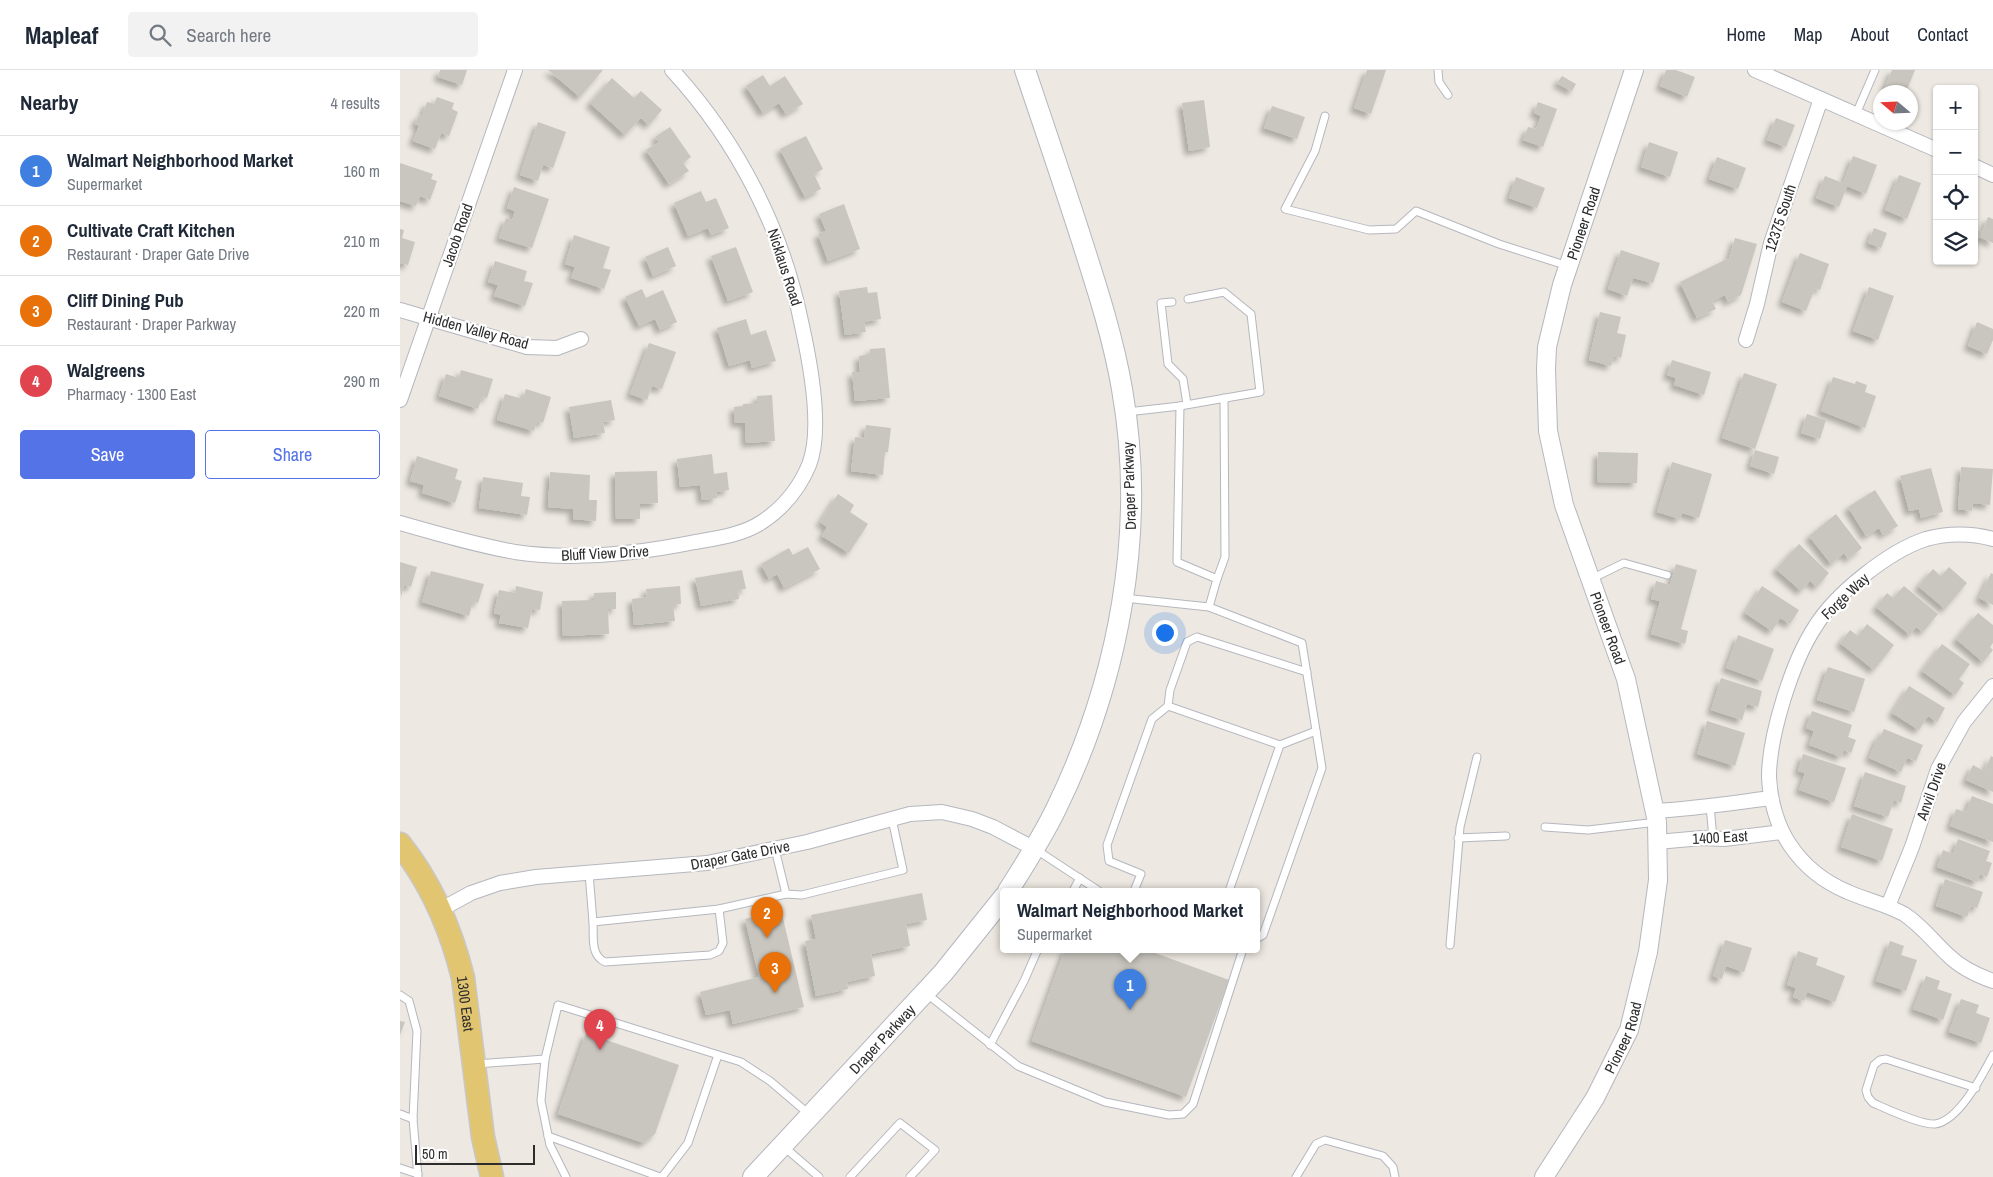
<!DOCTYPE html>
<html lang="en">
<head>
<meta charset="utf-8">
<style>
  :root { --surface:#fff; --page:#f2f2f3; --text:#1f2937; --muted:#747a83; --line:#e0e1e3; --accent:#5473e7 }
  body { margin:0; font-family:"Archivo Narrow",sans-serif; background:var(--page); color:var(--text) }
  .controls { position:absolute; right:15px; top:15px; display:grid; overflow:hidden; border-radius:5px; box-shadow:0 1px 4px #0004 }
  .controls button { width:45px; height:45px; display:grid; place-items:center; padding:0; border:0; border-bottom:1px solid var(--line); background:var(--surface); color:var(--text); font:25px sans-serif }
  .compass { position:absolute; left:1473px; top:15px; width:45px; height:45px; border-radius:50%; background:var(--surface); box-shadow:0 1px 4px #0004; rotate:289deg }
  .scale { position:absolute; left:15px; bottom:12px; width:120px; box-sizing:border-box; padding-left:5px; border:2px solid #2d2d2d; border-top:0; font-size:14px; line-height:18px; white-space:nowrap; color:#2d2d2d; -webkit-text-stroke:4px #fff; paint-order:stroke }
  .you { position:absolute; left:764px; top:562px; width:18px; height:18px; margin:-12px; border:4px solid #fff; border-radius:50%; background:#1a73e8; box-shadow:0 0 0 8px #1a73e833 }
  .badge { display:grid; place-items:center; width:32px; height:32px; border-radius:50%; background:var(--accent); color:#fff; font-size:16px; font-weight:700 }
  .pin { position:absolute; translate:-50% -41px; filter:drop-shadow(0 1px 2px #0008) }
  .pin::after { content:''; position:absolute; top:26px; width:18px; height:15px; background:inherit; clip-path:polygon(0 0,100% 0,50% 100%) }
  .popup { position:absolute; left:600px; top:818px; width:260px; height:65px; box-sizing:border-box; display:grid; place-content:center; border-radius:5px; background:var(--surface); filter:drop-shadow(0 1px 4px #0005); font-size:16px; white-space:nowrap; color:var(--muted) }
  .popup b { font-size:19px; color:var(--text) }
  .popup::after { content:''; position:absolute; left:50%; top:100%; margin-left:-10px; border:10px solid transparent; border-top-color:var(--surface) }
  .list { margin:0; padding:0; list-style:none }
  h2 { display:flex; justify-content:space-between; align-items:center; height:65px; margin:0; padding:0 20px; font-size:21px }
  h2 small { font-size:16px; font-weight:400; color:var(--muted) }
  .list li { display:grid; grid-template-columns:32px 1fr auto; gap:15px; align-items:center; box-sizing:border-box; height:70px; padding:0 20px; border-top:1px solid var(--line) }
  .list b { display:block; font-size:19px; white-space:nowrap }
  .list p { margin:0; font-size:16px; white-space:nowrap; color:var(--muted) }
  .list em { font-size:16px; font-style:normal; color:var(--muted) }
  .actions { display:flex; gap:10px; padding:15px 20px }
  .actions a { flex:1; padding:11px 0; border:1px solid var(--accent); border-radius:5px; text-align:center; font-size:18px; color:var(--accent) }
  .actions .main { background:var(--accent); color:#fff }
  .icon { flex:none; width:28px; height:28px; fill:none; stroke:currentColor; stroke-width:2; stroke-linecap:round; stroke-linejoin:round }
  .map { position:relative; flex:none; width:1593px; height:1107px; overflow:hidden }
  header { display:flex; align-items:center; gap:30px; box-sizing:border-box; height:70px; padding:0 25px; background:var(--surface); border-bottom:1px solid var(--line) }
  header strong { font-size:24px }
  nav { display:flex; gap:28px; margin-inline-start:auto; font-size:18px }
  .search { width:350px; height:45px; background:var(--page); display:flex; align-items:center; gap:12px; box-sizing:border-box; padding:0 18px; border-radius:5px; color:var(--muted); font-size:19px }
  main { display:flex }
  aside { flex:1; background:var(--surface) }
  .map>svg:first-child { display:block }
</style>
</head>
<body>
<header>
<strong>Mapleaf</strong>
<div class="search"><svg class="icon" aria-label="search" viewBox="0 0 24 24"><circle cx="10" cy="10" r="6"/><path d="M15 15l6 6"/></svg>Search here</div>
<nav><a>Home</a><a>Map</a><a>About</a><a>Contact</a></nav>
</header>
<main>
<aside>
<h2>Nearby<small>4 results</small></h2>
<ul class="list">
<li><span class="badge" style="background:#3f7fe0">1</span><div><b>Walmart Neighborhood Market</b><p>Supermarket</p></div><em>160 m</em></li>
<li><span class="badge" style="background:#e8710a">2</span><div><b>Cultivate Craft Kitchen</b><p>Restaurant · Draper Gate Drive</p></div><em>210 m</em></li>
<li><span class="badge" style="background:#e8710a">3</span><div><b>Cliff Dining Pub</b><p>Restaurant · Draper Parkway</p></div><em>220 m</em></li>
<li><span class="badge" style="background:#e0444e">4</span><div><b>Walgreens</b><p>Pharmacy · 1300 East</p></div><em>290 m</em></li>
</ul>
<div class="actions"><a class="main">Save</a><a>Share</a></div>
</aside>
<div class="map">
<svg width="1593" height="1107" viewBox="0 0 1593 1107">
  <defs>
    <filter id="shadow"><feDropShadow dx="-4.5" dy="4.5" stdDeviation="2.5" flood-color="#0004"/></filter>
  </defs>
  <rect width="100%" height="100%" fill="#ede8e1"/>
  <g fill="#c9c6bf" filter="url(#shadow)">
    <polygon points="40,0 67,0 62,15 38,7"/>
    <polygon points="148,0 203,0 180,27"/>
    <polygon points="967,0 986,0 971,44 954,38"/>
    <polygon points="1266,0 1276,0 1295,7 1287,27 1260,16"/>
    <polygon points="1492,0 1515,0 1506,22 1499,22 1485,17"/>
    <polygon points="363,5 370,16 385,6 403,34 386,44 379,33 363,43 346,16"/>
    <polygon points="1162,6 1176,14 1172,21 1157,13"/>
    <polygon points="212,8 234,28 241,21 262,40 249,55 241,48 225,65 190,33"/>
    <polygon points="37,27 54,33 52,39 58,42 49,66 41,63 35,79 13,71 19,56 15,54 19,45 22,46 27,32 34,34"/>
    <polygon points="804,30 810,77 789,81 782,33"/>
    <polygon points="1138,32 1157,39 1143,77 1123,70 1128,57 1136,59 1141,46 1134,43"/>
    <polygon points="872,36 905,47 897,69 864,58"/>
    <polygon points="1376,48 1395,55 1386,77 1367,70"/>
    <polygon points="138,52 166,62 153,98 143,95 138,111 120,105"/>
    <polygon points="270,57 291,87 283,93 289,101 269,114 246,80 259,72 255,67"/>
    <polygon points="406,66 423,99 414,104 421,119 405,127 380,79"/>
    <polygon points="1249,72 1278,82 1270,107 1241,97"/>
    <polygon points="1453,86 1477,95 1466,124 1447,116 1439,137 1416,128 1425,106 1443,113"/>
    <polygon points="1317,87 1346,98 1338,119 1309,109"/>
    <polygon points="0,93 33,104 31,109 37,111 30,130 20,126 16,136 0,131"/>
    <polygon points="1499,105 1521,113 1507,149 1485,140"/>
    <polygon points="1116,107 1145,118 1137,138 1109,128"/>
    <polygon points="114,117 149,129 132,178 99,168 106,148 112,150 115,141 107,138"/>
    <polygon points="301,121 306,132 316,128 329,158 311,165 308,158 288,166 274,133"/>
    <polygon points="444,134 460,179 428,191 418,164 426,161 419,144"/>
    <polygon points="1588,147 1593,149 1593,173 1579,167 1574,177 1574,159 1582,162"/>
    <polygon points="1474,158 1487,163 1481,178 1468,173"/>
    <polygon points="0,159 4,160 2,168 15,172 8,195 0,193"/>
    <polygon points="174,165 210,177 203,198 211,200 204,219 171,208 175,197 165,194"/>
    <polygon points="1335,168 1357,174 1341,225 1328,232 1325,225 1312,231 1316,239 1297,248 1280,212 1329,188"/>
    <polygon points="268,177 276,196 253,206 245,187"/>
    <polygon points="336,177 353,222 328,231 311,186"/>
    <polygon points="1221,180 1260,193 1253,213 1233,208 1227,226 1208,219"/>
    <polygon points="1400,183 1429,194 1420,220 1415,218 1406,241 1382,232"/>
    <polygon points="95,191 127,201 124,211 133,213 125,236 94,226 98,215 88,212"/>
    <polygon points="467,217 468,223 477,222 481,249 464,252 466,262 445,265 439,221"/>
    <polygon points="1469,217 1494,226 1478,270 1453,261"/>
    <polygon points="242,219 246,228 263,220 277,252 260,260 255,249 239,256 225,227"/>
    <polygon points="1200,242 1221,247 1217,263 1226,265 1221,288 1214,286 1211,296 1189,290"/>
    <polygon points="346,249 351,265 366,260 376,291 352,298 350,290 329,296 317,258"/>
    <polygon points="1577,252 1593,259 1593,270 1587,284 1568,276"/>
    <polygon points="249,273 276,282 262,319 252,316 247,330 230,324"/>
    <polygon points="485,278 490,328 455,331 452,302 460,302 459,286 470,284 470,279"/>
    <polygon points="1272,290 1311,302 1304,325 1274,315 1276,308 1267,305"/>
    <polygon points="61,300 93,309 87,328 82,327 78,339 39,326 46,304 59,308"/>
    <polygon points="1344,303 1377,314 1355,379 1322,368"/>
    <polygon points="1433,307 1455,314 1456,311 1467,315 1465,322 1476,326 1465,358 1421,341"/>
    <polygon points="126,319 151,327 143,353 137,351 134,361 97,350 105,324 123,329"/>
    <polygon points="372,325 375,371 346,373 345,353 335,353 334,337 343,336 343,334 357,333 357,326"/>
    <polygon points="211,330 215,350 203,352 205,363 174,368 169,337"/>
    <polygon points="1407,344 1426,350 1420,369 1401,363"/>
    <polygon points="466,355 491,358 488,382 485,382 483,405 451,401 455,367 464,368"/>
    <polygon points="1355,380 1379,387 1374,404 1350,396"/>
    <polygon points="1198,382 1238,383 1237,413 1197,412"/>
    <polygon points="312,384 314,404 327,402 329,420 316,422 317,428 302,430 300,415 280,417 277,389"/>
    <polygon points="17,386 58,399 55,409 62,411 55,433 22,423 24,415 10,411"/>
    <polygon points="1272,392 1312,404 1299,448 1282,443 1280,449 1257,442"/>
    <polygon points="1561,397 1593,399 1590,435 1573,433 1572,441 1558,439"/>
    <polygon points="1531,398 1543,442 1521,448 1519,439 1509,441 1500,406"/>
    <polygon points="257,401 258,433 240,434 240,449 216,449 215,402"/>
    <polygon points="150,402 190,405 189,430 197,430 196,451 173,449 173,439 148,437"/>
    <polygon points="83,407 123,413 121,426 130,427 127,445 79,438"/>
    <polygon points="1475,420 1498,456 1483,465 1479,458 1466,466 1448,437"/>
    <polygon points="438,424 454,435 450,442 468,454 449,483 422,466 427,457 420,452"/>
    <polygon points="1436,444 1462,478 1448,489 1444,483 1431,494 1409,466"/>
    <polygon points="1399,474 1429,503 1417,517 1410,511 1401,521 1376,499"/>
    <polygon points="408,477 420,499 384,518 377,504 369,509 361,494 389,478 393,485"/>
    <polygon points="0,492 17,497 11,517 4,515 1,527"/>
    <polygon points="1276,494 1297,500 1281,559 1288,561 1285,574 1251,564 1260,531 1251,529 1256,511 1270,515"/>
    <polygon points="1549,497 1567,513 1545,539 1518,516 1533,499 1541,506"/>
    <polygon points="342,500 346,519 338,520 339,529 301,536 295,508"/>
    <polygon points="31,501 84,514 78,533 73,531 69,546 22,532"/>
    <polygon points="1591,503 1593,504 1593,535 1579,528"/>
    <polygon points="116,516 143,522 140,540 132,539 128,558 99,553 101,545 94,543 99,520 115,523"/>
    <polygon points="280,516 281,534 273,535 275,551 234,555 232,529 247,527 246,519"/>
    <polygon points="1362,516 1399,540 1390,554 1380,548 1372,561 1345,543"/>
    <polygon points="1504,516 1538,544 1523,562 1516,557 1510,565 1476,537 1487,523 1493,528"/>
    <polygon points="216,522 216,539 208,539 209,564 163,566 162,531 194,530 194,523"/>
    <polygon points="1578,543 1593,555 1593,573 1590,577 1593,580 1583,592 1556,569"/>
    <polygon points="1467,554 1494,575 1474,600 1440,573 1450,560 1458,566"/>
    <polygon points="1338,565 1374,579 1362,611 1326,598"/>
    <polygon points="1542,574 1570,594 1559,609 1564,613 1555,625 1522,601"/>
    <polygon points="1428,597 1465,609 1454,642 1417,630"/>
    <polygon points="1321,608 1362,621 1358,637 1347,634 1342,650 1311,640"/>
    <polygon points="1509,616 1545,638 1537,652 1528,646 1519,660 1492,643"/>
    <polygon points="1412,641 1452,655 1448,667 1456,670 1451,683 1444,680 1441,687 1409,675 1414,661 1406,658"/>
    <polygon points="1307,651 1345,663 1335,696 1297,684"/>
    <polygon points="1484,659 1523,675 1516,691 1507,688 1501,702 1469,688 1478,666 1480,667"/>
    <polygon points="1403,684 1446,698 1434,732 1399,720 1405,703 1398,701"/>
    <polygon points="1591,686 1593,687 1593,722 1566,710 1573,695 1584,701"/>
    <polygon points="1465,702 1506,716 1501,733 1494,730 1488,747 1454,736"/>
    <polygon points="1572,726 1593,734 1593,772 1550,756 1556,739 1566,742"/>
    <polygon points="1452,744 1493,759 1482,791 1441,777"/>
    <polygon points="1558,769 1590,781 1586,791 1592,793 1587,807 1580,804 1577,812 1537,797 1543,780 1553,784"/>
    <polygon points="1545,809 1583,822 1577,838 1571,836 1567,847 1536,836"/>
    <polygon points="522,823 527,850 506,854 510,876 471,884 475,906 447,912 448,919 416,926 405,871 416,869 411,845"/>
    <polygon points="381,840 404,937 333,954 330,940 306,945 300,922 359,907 345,849"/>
    <polygon points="1325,870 1352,878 1344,902 1326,896 1322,909 1313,906"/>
    <polygon points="1490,871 1504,876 1501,885 1517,890 1506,921 1476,911"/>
    <polygon points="665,879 744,879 829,910 786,1027 632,971"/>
    <polygon points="1398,881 1418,888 1416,895 1445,906 1435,932 1407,922 1404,931 1393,927 1396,918 1387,915"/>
    <polygon points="1526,906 1540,911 1537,919 1552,924 1543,950 1513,939"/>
    <polygon points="1561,929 1579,935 1576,943 1590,948 1581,973 1549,962"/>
    <polygon points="0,951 5,952 0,965"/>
    <polygon points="186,963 279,995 255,1064 244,1073 158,1044"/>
  </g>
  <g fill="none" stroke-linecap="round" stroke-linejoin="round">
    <g stroke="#b5b7bf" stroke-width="9">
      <g id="service">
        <polyline points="1038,0 1039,12 1048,25"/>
        <polyline points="1456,44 1475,0"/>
        <polyline points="925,46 915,81 885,139 969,160 996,159 1016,141 1099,174 1168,196"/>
        <polyline points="772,232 761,233 768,294 783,309 787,334"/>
        <polyline points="780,336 860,322 851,244 824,222 788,229"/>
        <polyline points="727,342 780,336 777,492 817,509 809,537"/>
        <polyline points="817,509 825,487 824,328"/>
        <polyline points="1191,509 1224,493 1267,505"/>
        <polyline points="724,528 809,537 902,573 922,698 863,865 856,869"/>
        <polyline points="768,636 880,675 916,661"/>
        <polyline points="1310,736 1313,768"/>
        <polyline points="1145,757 1188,760 1257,752"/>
        <polyline points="1058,768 1106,766"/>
        <polyline points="635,779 699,821"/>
        <polyline points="189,803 193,852 319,839 386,824 375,779"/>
        <polyline points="673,821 680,808"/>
        <polyline points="734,821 741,804 709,791 707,775 752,649 768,636 770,620 787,572 797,567 907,602"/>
        <polyline points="829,821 880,675"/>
        <polyline points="386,824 402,825 503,800 492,749"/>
        <path d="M193 852C194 867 190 885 205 892L310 885 319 881 323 873 319 839"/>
        <polyline points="1050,875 1060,757 1077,687"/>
        <polyline points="527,924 618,996 705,1032 769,1045 783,1044 793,1034 843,879"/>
        <polyline points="0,925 9,931 17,961 13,1049 18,1107"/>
        <polyline points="590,975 624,911 638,879"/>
        <polyline points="76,994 145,989"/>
        <path d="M1576 1018 1486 989 1480 990 1474 995 1466 1020 1468 1027 1473 1033C1487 1039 1521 1055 1535 1054 1559 1051 1583 1004 1593 985"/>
        <polyline points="0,1044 13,1049"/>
        <polyline points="148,1066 260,1107"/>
        <polyline points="383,1076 419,1107"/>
        <polyline points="0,1098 18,1104"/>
        <polyline points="166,1107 150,1075 141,1031 145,989 158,935 341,992 370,1011 410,1045"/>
        <polyline points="262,1107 288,1073 318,985"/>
        <polyline points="450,1107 500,1053 535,1080 510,1107"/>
        <polyline points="896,1107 916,1074 925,1070 983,1086 993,1097 995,1107"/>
      </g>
    </g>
    <g stroke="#b5b7bf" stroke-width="16">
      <g id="minor">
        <polyline points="1355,0 1537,80"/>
        <polyline points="1574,96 1593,105"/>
        <polyline points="0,240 127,277 157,278 181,269"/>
        <polyline points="1346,270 1357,234 1371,173 1421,29"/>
        <polyline points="0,330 115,0"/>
        <path d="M0 453C38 464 76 475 115 482 175 491 236 484 295 472 318 468 342 465 362 452 383 438 399 419 409 395 423 360 410 292 402 256 383 160 338 72 272 0"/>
        <path d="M1593 469C1572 463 1547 463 1526 469 1489 481 1435 524 1415 557 1392 592 1369 666 1369 707 1370 730 1377 756 1390 775 1404 796 1424 812 1448 822 1466 830 1486 834 1504 844 1521 855 1533 871 1548 885 1561 898 1576 905 1593 911"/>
        <path d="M1254 741C1293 739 1332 733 1371 728"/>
        <polyline points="1257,772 1302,768 1324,769 1382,762"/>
        <polyline points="1488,836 1512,777 1538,699 1564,652 1593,616"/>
        <polyline points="40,840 71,823 100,813 136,807 307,793 407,772 510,744 542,742 572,749 593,757 635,779"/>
      </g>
    </g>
    <g stroke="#b5b7bf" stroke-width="20">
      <g id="tertiary">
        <path id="s1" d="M1144 1107 1195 1028 1229 960 1248 882 1258 810 1257 752 1226 609 1164 435 1148 361 1146 299 1147 277 1162 215 1234 0"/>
      </g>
    </g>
    <g stroke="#b5b7bf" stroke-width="22">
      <g id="secondary">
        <path d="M608 821C625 794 642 768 656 739 719 610 747 461 722 319 713 267 697 218 681 168 663 112 644 56 625 0"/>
        <path id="s2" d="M353 1107 543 903 604 827"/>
      </g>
    </g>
    <g stroke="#c8c8c8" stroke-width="25">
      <g id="primary">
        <path id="s3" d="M0 774C31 813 51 859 63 908L83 1067 92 1107"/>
      </g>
    </g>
    <use href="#service" stroke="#fff" stroke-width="7"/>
    <use href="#minor" stroke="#fff" stroke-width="14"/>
    <use href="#tertiary" stroke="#fff" stroke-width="18"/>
    <use href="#secondary" stroke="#fff" stroke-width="20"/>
    <use href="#primary" stroke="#e2c571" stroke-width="22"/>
  </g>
  <g text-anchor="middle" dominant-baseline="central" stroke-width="4.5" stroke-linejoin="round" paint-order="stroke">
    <g font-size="15" fill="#2d2d2d" stroke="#fff">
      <text transform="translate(1380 148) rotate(-72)">12375 South</text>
      <text stroke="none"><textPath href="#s1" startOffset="1001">Pioneer Road</textPath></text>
      <text transform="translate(57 165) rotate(-71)">Jacob Road</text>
      <text transform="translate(385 197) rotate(72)">Nicklaus Road</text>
      <text transform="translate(76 260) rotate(15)">Hidden Valley Road</text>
      <text transform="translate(729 416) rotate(-92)">Draper Parkway</text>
      <text transform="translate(205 483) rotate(-3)">Bluff View Drive</text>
      <text transform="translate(1445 526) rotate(-44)">Forge Way</text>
      <text transform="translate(1208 558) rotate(70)">Pioneer Road</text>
      <text transform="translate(1531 721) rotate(-70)">Anvil Drive</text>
      <text transform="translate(1320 767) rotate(-3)">1400 East</text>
      <text transform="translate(340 785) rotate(-11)">Draper Gate Drive</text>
      <text stroke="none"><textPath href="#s3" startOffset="175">1300 East</textPath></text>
      <text stroke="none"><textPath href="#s1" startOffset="161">Pioneer Road</textPath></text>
      <text stroke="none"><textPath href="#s2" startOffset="189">Draper Parkway</textPath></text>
    </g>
  </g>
</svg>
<div class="controls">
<button>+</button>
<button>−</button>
<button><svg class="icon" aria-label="locate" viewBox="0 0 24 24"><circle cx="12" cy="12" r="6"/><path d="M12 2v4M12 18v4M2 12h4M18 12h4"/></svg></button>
<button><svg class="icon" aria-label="layers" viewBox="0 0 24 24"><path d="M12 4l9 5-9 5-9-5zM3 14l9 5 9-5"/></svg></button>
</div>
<svg class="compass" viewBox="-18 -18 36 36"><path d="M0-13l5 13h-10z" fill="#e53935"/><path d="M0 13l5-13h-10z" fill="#747a83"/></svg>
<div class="scale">50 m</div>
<div class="you"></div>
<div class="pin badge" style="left:730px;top:940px;background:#3f7fe0">1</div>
<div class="popup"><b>Walmart Neighborhood Market</b>Supermarket</div>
<div class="pin badge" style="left:367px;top:868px;background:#e8710a">2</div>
<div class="pin badge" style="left:375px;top:923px;background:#e8710a">3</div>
<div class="pin badge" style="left:200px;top:980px;background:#e0444e">4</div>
</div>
</main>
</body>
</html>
